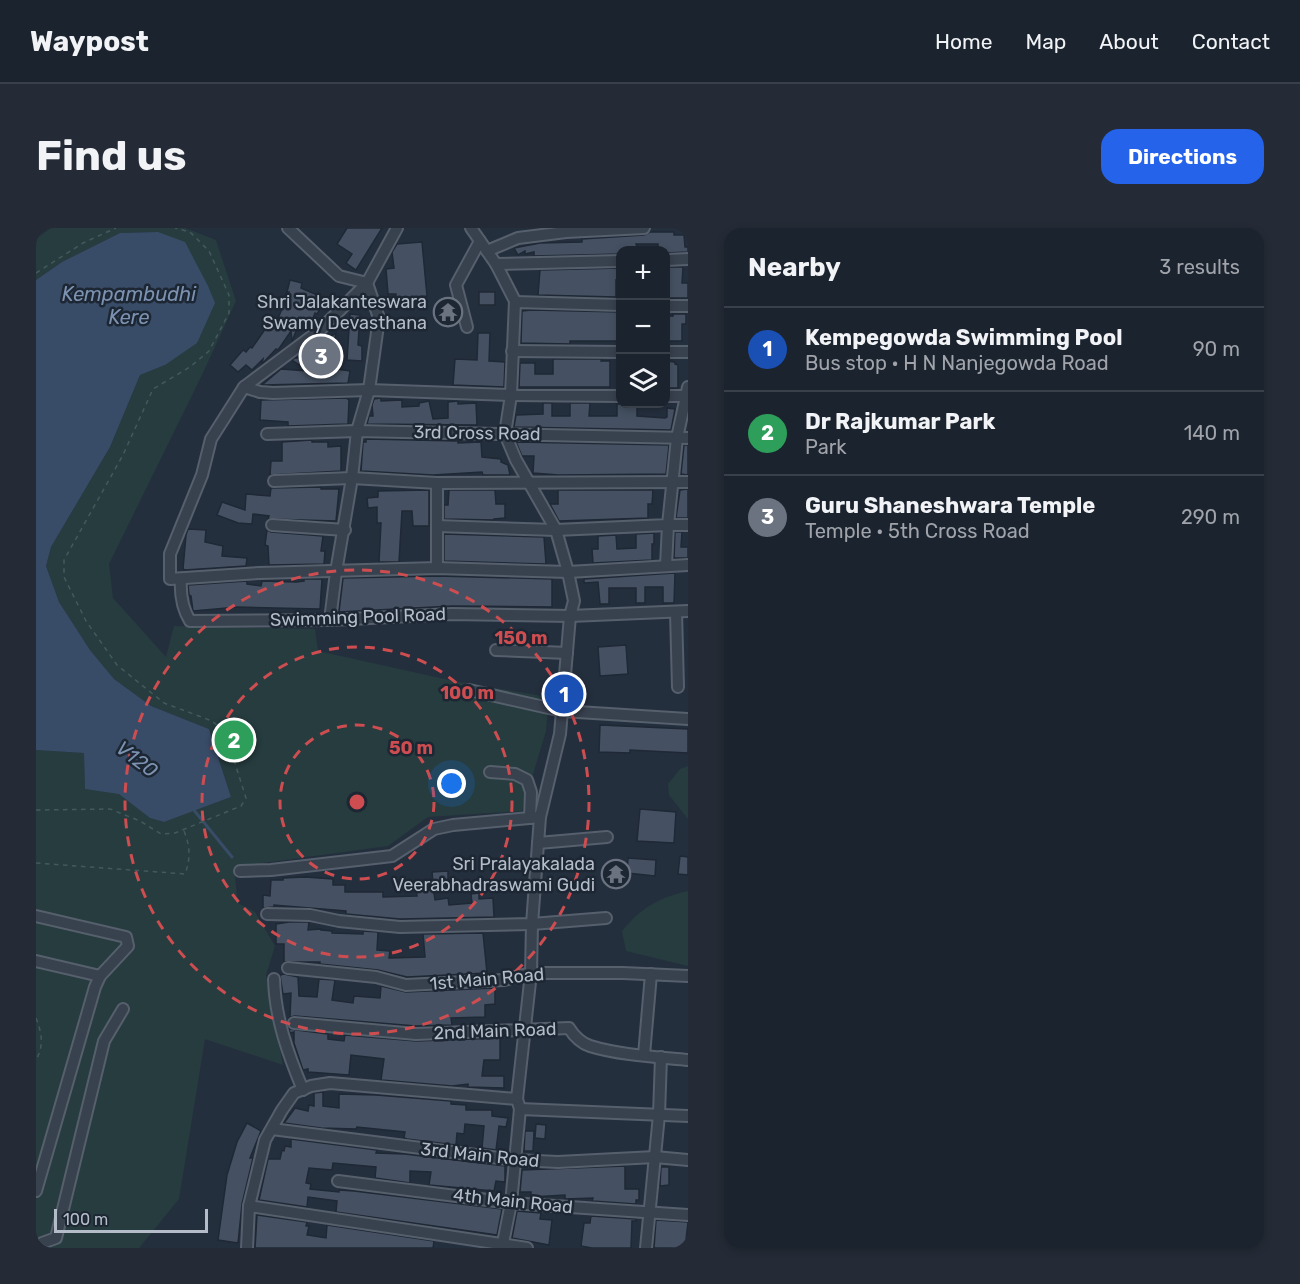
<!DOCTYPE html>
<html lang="en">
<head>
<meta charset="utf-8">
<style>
  :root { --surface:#1b232e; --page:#242b36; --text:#f1f3f6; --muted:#a0a4aa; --line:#39404a; --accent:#2563eb }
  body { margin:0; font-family:Rubik,sans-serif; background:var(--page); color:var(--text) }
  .controls { position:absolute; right:18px; top:18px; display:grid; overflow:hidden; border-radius:12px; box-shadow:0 3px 9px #0003 }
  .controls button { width:54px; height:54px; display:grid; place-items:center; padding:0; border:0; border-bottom:2px solid var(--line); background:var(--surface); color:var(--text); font:30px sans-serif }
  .scale { position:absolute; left:18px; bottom:15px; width:154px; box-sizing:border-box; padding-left:6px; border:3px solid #b4bcc9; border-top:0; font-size:16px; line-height:21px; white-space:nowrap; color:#b4bcc9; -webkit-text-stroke:4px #1d2633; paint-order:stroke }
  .you { position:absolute; left:416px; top:556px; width:21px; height:21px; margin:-15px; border:4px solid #fff; border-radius:50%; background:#1a73e8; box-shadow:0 0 0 9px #1a73e833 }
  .badge { display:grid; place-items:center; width:39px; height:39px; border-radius:50%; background:var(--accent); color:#fff; font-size:20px; font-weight:700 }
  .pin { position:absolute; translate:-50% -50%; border:3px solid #fff; box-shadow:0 2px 6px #0006 }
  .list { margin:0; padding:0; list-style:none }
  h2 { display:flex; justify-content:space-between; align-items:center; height:78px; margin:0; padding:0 24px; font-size:26px }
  h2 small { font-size:20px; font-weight:400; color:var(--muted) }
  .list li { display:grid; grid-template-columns:39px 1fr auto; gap:18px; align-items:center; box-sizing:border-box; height:84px; padding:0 24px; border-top:2px solid var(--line) }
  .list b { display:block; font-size:22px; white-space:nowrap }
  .list p { margin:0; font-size:20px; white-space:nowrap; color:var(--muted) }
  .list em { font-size:20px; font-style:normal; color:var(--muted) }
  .icon { flex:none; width:33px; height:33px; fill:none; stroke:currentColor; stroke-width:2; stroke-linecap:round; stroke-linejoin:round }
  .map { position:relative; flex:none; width:652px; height:1020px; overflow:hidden; border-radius:18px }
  header { display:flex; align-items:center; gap:36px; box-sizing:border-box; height:84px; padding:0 30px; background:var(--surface); border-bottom:2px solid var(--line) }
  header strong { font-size:28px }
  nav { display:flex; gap:33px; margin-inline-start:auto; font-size:21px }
  .intro { display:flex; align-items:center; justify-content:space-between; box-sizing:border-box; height:144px; padding:0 36px }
  h1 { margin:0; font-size:42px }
  .button { padding:15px 27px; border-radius:18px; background:var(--accent); color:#fff; font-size:21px; font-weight:700 }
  main { display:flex; gap:36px; padding:0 36px }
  aside { flex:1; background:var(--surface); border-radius:18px; box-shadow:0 3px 9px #0003 }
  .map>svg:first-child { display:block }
</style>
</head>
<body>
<header>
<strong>Waypost</strong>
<nav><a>Home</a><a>Map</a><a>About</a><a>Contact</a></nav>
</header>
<div class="intro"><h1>Find us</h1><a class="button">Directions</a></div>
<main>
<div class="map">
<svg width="652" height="1020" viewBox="0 0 652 1020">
  <rect width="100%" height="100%" fill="#242f3e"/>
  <g fill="#263c3f">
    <polygon points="15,0 149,0 180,12 200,73 166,147 73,336 77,370 130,429 138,398 279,401 282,423 422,454 513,469 510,503 486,583 392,589 352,618 227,635 227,647 199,649 202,675 219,684 239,718 230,747 247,837 169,811 143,971 103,1020 0,1020 0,522 48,525 49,561 83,565 114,590 128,594 195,569 173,501 115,478 78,451 54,422 23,374 10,338 15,319 74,219 104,147 129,137 122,4 84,5 26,34 0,52 0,11"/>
    <polygon points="652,538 652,591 633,567 632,556 644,541"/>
    <path d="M652 663V738L590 723 586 703C606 679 622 670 652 663Z"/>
  </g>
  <polygon fill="#394c67" points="122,4 149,14 172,58 179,75 161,115 129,137 104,147 74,219 15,319 10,338 23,374 54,422 78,451 115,478 173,501 195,569 128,594 114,590 83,566 49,561 48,525 0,522 0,52 26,34 84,5"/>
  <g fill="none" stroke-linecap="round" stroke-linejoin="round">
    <polyline stroke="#394c67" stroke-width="3" points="157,581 196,629"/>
  </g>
  <g fill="#455162" stroke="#1f2835" stroke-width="1.5">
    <polygon points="311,0 346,0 320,42 310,35 316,26 301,16"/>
    <polygon points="614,4 638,4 638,7 648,7 649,19 652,19 652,24 630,25 630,22 622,22 622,16 600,16 602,22 585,22 585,26 498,28 498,24 489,26 489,23 482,27 478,20 504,15 546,14 546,11 608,7"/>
    <polygon points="386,14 391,68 360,70 360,66 352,66 350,41 358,40 356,24 361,16"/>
    <polygon points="630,39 647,39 646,55 652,55 652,70 632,70 633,47 630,47"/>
    <polygon points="585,40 585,52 580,52 580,69 502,67 504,42"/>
    <polygon points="254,52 266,55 265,60 293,72 289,80 286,78 281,86 279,85 273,101 263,96 256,113 255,103 242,122 240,121 226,136 227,131 216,142 210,137 202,144 194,137 207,122 210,124 214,119 216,120 232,97 238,100 253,64 251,64"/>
    <rect x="443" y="64" width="16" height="13"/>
    <polygon points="496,82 585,84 585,113 534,113 534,116 485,115 486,83"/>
    <polygon points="314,86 324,87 322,117 326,118 326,133 311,132"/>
    <polygon points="637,86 650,86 650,96 646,96 646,113 630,113 630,88 637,88"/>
    <polygon points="300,105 294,140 314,143 312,155 226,157 245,141 272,143 256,132 259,130 288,128 272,122"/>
    <polygon points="442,105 454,105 453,133 469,134 468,159 417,157 419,131 441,132"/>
    <polygon points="517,131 566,131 565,133 574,133 574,159 483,159 484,135 499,135 499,146 517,146"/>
    <polygon points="630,133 639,134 639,136 642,137 642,160 630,160"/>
    <polygon points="310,170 313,172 312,196 252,198 252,194 224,192 225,172"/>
    <polygon points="345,170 345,173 366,172 366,179 383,178 383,175 393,173 397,191 412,190 412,174 422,173 422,176 440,175 441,197 331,196 333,188 337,188 336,177 338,171"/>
    <polygon points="507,175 516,175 516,188 534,188 534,175 554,175 553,188 581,188 581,176 601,176 601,188 629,190 631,189 631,180 639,181 635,202 478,199 480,187 507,186"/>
    <polygon points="330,211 422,213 422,215 445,214 446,229 465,231 465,234 472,237 474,247 447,247 446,244 397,247 325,243 327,214 330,214"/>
    <polygon points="276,212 276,214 292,214 292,219 305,218 305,243 234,247 235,233 246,233 246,214"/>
    <polygon points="480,214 633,217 630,246 523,247 497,245 498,228 486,228"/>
    <polygon points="648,217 652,217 652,247 645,246"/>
    <polygon points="285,259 285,261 303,261 300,293 232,291 233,288 217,286 216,296 202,295 181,287 186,274 209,282 210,266 234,268 235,260"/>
    <polygon points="652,261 652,290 640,290 644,262"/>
    <polygon points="393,262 393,298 377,298 376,283 366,283 363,334 343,334 345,295 341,295 341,279 332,280 331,270 342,269 342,263"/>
    <polygon points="413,262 459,262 460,276 469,276 469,290 458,291 458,292 408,291 408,277 412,277"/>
    <polygon points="522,262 617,262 616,276 612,276 612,290 523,293 514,276 522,276"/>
    <polygon points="152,301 170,302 169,314 187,318 186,328 211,330 210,338 149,342 147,341 150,307"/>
    <polygon points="231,302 235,304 287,308 285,323 289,323 288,336 233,337 232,318 229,317"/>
    <polygon points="639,304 646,304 645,319 652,319 652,330 638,330"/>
    <polygon points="618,305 618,316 616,316 616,332 557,335 556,321 562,321 562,308 580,307 581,321 600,320 600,306"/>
    <polygon points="408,306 508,309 510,336 408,333"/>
    <polygon points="639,345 638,375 627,375 627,359 609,359 609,375 600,375 600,360 573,360 573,376 564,376 562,354 548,355 548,351"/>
    <polygon points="401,348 516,351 516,379 416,378 303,384 307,350"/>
    <polygon points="268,351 286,351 284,381 202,379 157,383 155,368 153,367 152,357 211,353 211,356 225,358 226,353 260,354 268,353"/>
    <polygon points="590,417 592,446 564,448 562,419"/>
    <polygon points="564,497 652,501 652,525 594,522 594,525 563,524"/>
    <polygon points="604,581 640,584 638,615 601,613"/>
    <polygon points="644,628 652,629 652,647 642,646"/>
    <polygon points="592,630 620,632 619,648 591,645"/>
    <polygon points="412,643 412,653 397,654 396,644"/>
    <polygon points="269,649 297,651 297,657 309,657 309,664 347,664 347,669 381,668 380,660 397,658 399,672 412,670 413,677 436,675 435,666 443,665 443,671 457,670 458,689 364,691 310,686 310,683 238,677 238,679 227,680 227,667 234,668 235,652 247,652 247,650"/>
    <polygon points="253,694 273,694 272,702 285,701 285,702 296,703 296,705 327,706 327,703 342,704 341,722 354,723 353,730 389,729 387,706 447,705 451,745 371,749 342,742 284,736 284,734 248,734 248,716 240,716 240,696"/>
    <polygon points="248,746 262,749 263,768 281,769 283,751 299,752 296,772 317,775 318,768 344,770 345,758 370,764 459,760 459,776 449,777 449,789 415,790 416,797 380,798 259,788 254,789 255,765 247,766 244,747"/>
    <polygon points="253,801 292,806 292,811 308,813 309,807 380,813 464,810 464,832 448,832 446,848 468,848 468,860 432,859 432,856 416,858 345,852 348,831 315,827 313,847 272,844 272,841 267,842 258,815 258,804 254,805"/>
    <polygon points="287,864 287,878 303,880 303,866 340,867 415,873 415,876 430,877 430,882 456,882 456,888 472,890 470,899 463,898 460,922 446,920 448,898 429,896 428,906 421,905 420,917 371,911 368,910 369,904 321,899 320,901 285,900 248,895 259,880 272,883 273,877 278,878 278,865"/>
    <polygon points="211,895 225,903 214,930 217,930 206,976 202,1015 182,1012 191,947 201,914"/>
    <polygon points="500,896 510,897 509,911 499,910"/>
    <polygon points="489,903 498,903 497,923 488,923"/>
    <polygon points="255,911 341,922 340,925 369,926 469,938 469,954 460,953 458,963 393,957 395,944 374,943 374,955 339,950 340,939 297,935 296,942 273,940 270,955 275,956 274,961 303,964 303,962 318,963 466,981 461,1007 300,984 301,973 272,969 271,979 223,972 232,931 244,931 246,922 248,923 249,918 255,919"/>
    <polygon points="589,938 589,961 603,961 603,972 600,972 600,976 556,973 557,970 529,971 529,967 495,969 495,964 484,964 486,942"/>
    <polygon points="625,939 633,939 633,957 624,958"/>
    <polygon points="481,983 505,985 504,991 516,992 513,1017 476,1010"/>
    <polygon points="221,987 271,994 270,998 273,998 271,1007 290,1010 291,997 398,1013 397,1020 219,1020"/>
    <polygon points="555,988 600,991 600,993 596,993 595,1020 556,1020 545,1018 548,995 554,995"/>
    <polygon points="620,992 652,994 649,1020 618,1020"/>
  </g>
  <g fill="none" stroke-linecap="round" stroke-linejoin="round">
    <g stroke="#565f6c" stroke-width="14">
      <g id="minor">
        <polyline points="252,0 303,48 331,55 361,0"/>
        <polyline points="435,0 460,36 479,73 475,167 469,206 480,232 520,302 532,344 538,373 534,388 524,506 504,589 496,696 495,745 481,871 484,881 475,975 466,1020"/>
        <polyline points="451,23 482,10 530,4 608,0"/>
        <polyline points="630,32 652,31"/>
        <polyline points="460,36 584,33"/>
        <polyline points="479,74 584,77"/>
        <polyline points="630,78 652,78"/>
        <polyline points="431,99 420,57 444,13"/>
        <polyline points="476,123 584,124"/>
        <polyline points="630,124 652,124"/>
        <polyline points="208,159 284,102 331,55 343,90 333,162 321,203 316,250 300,344 294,392"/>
        <polyline points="584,168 475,167 333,162 237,165 224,164 208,159 175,211 166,247 134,326 134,351 223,345 401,340 532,344 652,337"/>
        <polyline points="630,168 652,168"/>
        <polyline points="231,206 321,203 652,210"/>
        <polyline points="238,253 316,250 401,255 652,254"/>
        <polyline points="236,297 309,302"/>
        <polyline points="401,298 520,302 632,297 641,210 652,159"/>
        <polyline points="630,338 632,297 652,297"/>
        <polyline points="401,340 401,255"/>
        <path d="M145 351C144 366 146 380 154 393L294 392 416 386 534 388 652 383"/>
        <polyline points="640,384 642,459"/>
        <polyline points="460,422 531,425"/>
        <polyline points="433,462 526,483 652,491"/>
        <polyline points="454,544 479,546 491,552 495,564 494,590"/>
        <polyline points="502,615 571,609"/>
        <polyline points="204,643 235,642 356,628 398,601 417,597 504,589"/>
        <polyline points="231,686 274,687 303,693 364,699 496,696 570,690"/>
        <polyline points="0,688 90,709 92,718 64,748 59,759 0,963"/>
        <polyline points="0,733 64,748"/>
        <polyline points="252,740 340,749 370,757 468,752 495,745 587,745 652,748"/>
        <path d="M238 751C239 790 252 826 267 862"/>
        <path d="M258 795 380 806 533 800C538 808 545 815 554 818 583 827 621 829 652 832"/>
        <polyline points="608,827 615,746"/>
        <polyline points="484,881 652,888"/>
        <polyline points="236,901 479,932 522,934 619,929 652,932"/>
        <polyline points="302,953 475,975 652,987"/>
        <polyline points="213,978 491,1020"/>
        <polyline points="5,1020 6,1015 20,1010 68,813 87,781"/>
        <polyline points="211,1020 213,978 229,912 246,882 258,865 275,858 294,855 481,871"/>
        <polyline points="610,1020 623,887 625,829"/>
      </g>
    </g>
    <g stroke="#44595c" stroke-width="1.5" stroke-dasharray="4.5 4.5" stroke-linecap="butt">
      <polyline points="0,45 47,15 80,0"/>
      <polyline points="0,582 74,581 104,593 125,606 139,605 205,578 210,570 189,504 176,493 128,475 81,437 50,393 28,349 28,332 87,227 117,161 154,139 173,123 193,85 193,67 173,23 154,4 139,0"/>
      <path d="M0 635 149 646C155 630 154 618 148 603"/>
      <path d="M0 790C6 805 8 818 0 832"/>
    </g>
    <use href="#minor" stroke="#38414e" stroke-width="10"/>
  </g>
  <g fill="none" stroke="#ce4d50" stroke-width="3" stroke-dasharray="10 8">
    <circle cx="321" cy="574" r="77"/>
    <circle cx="321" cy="574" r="155"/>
    <circle cx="321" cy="574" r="232"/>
  </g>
  <defs>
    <g id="temple-ring" transform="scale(1.5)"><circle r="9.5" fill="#1d2633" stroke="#6b7280" stroke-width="1.5"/><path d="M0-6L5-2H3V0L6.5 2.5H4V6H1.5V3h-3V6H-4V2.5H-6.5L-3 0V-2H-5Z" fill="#6b7280"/></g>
  </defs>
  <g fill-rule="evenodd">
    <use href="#temple-ring" x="412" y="84"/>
    <use href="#temple-ring" x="580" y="646"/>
  </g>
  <g text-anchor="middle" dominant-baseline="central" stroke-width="5" stroke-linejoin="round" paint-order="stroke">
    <g font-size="18" fill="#b4bcc9" stroke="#1d2633" text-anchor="end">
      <text x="391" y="74">Shri Jalakanteswara<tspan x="391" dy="21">Swamy Devasthana</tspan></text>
      <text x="559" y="636">Sri Pralayakalada<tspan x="559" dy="21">Veerabhadraswami Gudi</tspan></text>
    </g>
    <g font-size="18" fill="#b4bcc9" stroke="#1d2633">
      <text transform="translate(441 205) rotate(1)">3rd Cross Road</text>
      <text transform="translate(322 389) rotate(-2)">Swimming Pool Road</text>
      <text transform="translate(451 751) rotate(-5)">1st Main Road</text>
      <text transform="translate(459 803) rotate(-2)">2nd Main Road</text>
      <text transform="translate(444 927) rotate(6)">3rd Main Road</text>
      <text transform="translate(477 973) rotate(6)">4th Main Road</text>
    </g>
    <g font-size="20" font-style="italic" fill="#7c92b1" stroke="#1d2633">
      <text x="93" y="66">Kempambudhi<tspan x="93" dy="23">Kere</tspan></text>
      <text transform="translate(101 531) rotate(37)">V120</text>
    </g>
  </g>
  <circle cx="321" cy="574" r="9" fill="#ce4d50" stroke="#1d2633" stroke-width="3"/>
  <g font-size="18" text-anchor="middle" font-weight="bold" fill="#ce4d50" stroke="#1d2633" stroke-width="5" stroke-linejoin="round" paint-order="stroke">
    <text x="485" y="416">150 m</text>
    <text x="431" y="471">100 m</text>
    <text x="375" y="526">50 m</text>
  </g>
</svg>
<div class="controls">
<button>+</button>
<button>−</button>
<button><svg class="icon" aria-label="layers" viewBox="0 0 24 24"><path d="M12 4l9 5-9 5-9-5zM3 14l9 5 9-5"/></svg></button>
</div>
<div class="scale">100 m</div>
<div class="you"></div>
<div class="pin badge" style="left:528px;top:466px;background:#1a4fb4">1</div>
<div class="pin badge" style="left:198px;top:512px;background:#2e9e5b">2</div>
<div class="pin badge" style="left:285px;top:128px;background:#6b7280">3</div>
</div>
<aside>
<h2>Nearby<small>3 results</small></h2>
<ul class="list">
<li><span class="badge" style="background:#1a4fb4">1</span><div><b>Kempegowda Swimming Pool</b><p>Bus stop · H N Nanjegowda Road</p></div><em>90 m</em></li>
<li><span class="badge" style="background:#2e9e5b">2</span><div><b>Dr Rajkumar Park</b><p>Park</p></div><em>140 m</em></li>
<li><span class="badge" style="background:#6b7280">3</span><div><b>Guru Shaneshwara Temple</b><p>Temple · 5th Cross Road</p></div><em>290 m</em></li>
</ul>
</aside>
</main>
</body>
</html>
